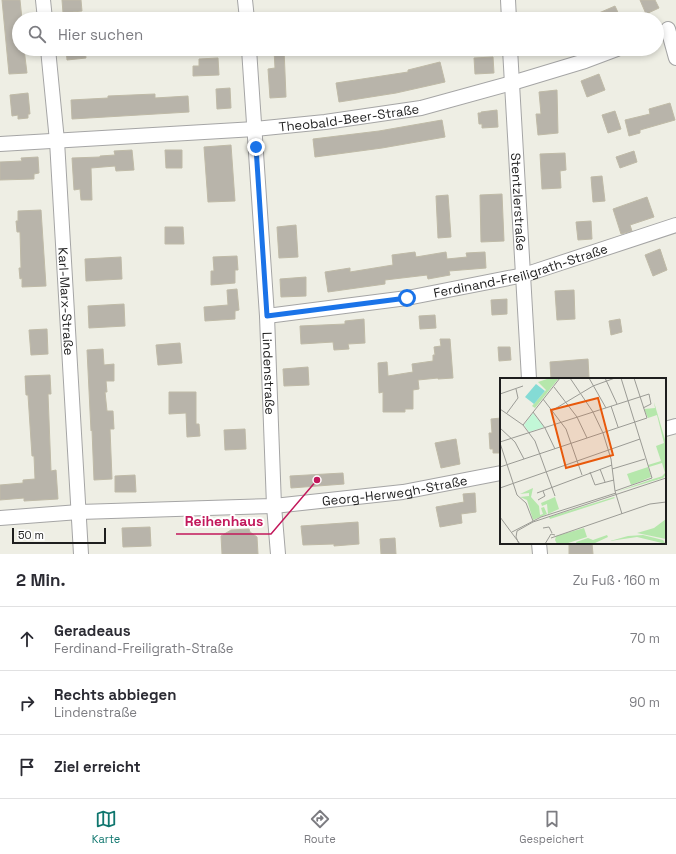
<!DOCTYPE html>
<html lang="de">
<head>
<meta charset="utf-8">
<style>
  :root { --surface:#fff; --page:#f2f2f3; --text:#2b2b33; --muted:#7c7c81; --line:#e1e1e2; --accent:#0f766e }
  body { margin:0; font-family:"Space Grotesk",sans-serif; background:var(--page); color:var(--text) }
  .scale { position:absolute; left:12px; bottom:10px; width:94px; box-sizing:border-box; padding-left:4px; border:2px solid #1e1e1e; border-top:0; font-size:11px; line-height:14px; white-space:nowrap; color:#1e1e1e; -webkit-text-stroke:3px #fff; paint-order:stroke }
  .stop { position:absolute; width:12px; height:12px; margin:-9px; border:3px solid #1a73e8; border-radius:50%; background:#fff }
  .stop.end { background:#1a73e8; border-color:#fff; box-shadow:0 1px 4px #0008 }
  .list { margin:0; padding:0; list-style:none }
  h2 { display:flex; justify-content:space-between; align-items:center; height:52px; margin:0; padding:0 16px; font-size:17px }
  h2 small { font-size:13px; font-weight:400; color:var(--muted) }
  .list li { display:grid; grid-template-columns:26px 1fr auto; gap:12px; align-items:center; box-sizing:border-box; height:64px; padding:0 16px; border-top:1px solid var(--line) }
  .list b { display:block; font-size:15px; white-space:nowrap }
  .list p { margin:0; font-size:13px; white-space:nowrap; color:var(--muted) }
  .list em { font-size:13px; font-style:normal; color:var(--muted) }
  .icon { flex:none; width:22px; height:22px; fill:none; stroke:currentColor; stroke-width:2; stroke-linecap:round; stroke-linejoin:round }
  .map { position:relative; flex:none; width:676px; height:554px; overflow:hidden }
  .search { position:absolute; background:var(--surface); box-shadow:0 2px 6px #0003; left:12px; right:12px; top:12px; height:44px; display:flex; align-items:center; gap:10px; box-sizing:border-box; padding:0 14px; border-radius:22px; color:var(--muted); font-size:15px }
  .sheet { height:244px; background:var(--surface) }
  nav { display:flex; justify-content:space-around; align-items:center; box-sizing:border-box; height:56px; border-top:1px solid var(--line); background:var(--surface); font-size:11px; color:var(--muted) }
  nav a { display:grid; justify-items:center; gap:2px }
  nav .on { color:var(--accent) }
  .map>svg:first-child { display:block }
</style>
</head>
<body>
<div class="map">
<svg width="676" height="554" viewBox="0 0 676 554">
  <rect width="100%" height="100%" fill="#eeeee4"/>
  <g fill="#b8b4aa" stroke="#bfbaa7">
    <polygon points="2,0 20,0 22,19 19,19 19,26 16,27 19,49 24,49 27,73 9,74"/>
    <polygon points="62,0 81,0 82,11 63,13"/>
    <polygon points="640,0 655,0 659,8 646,14"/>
    <polygon points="615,6 621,19 585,19"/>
    <polygon points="66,49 85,49 86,58 67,60"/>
    <polygon points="284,49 286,97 270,98 268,69 275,68 274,50"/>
    <polygon points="493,57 494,73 475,74 474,58"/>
    <polygon points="218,58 219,75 193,76 193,66 199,66 199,59"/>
    <polygon points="440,62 445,82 396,93 339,102 336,83 408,72 408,70"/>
    <polygon points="599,74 605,90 587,97 581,81"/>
    <polygon points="230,88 231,108 217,109 216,89"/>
    <polygon points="557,90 558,133 538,135 536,114 541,114 539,92"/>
    <polygon points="28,93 30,114 28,114 28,118 18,119 18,115 12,116 10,95"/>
    <polygon points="155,94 155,98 188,96 189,112 72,119 71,100 108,98 108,96"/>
    <polygon points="670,103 675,120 640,130 640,133 629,136 625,120 650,114 649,109"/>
    <polygon points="497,110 498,127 482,128 482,124 479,124 478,113 481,113 481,112"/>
    <polygon points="615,111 621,129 608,133 602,115"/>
    <polygon points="442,120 445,137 382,148 315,157 313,139 379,131"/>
    <polygon points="231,145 235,201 208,202 204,147"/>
    <polygon points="132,150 134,170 116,171 115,166 91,168 92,200 81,200 80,189 74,190 72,158 100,157 100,156 115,155 114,151"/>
    <polygon points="165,150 182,150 182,168 166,168"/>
    <polygon points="634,151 637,162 620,168 616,157"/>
    <polygon points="565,153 566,170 560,171 561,188 542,189 540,154"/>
    <polygon points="38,157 39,173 34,174 34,179 0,180 0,162 22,161 21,158"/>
    <polygon points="602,176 605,201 593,202 591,177"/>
    <polygon points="502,194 504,241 481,242 480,195"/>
    <polygon points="448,195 451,237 438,238 436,196"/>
    <polygon points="647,197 654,217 630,225 632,231 621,234 613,209"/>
    <polygon points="41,210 46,286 22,287 22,278 20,279 19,268 21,268 20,232 17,232 16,221 18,221 18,211"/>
    <polygon points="591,221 592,239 578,240 576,222"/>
    <polygon points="296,225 298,257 279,258 277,227"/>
    <polygon points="165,227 183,227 184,244 165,244"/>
    <polygon points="660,249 667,270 653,276 645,255"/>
    <polygon points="415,252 416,257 446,252 447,259 467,257 466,253 485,252 486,268 449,271 450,275 428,279 427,275 385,280 385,284 328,292 325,272 350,268 350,272 393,265 392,255"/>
    <polygon points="237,256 238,270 235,270 235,283 211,285 211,271 214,271 213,257"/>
    <polygon points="121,257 122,279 86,281 85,259"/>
    <polygon points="306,277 306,296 281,297 280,279"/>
    <polygon points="237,289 239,310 235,311 235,319 205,321 204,307 228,305 227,290"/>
    <polygon points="574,290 575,319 557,320 555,291"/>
    <polygon points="507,299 507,314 492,315 491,300"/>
    <polygon points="124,304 125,326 89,328 88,306"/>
    <polygon points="435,315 436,328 420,329 419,316"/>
    <polygon points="364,319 365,343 348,344 349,349 334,350 333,342 301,344 300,326 345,324 345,321"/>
    <polygon points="620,319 622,332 611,335 609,321"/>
    <polygon points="47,329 48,354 31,355 29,330"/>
    <polygon points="440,339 450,339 453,378 438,379 438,378 418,380 419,389 413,390 413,409 405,409 405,412 383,412 383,392 379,393 378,363 387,362 388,376 413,372 412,364 433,361 433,355 435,355 434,347 441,346"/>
    <polygon points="180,343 182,363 158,365 156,345"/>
    <polygon points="498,347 510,347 511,360 499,361"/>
    <polygon points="103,349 104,365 114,364 114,381 106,381 107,392 105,392 107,411 113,411 114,429 110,429 112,479 94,480 92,430 91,431 87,350"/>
    <polygon points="588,359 589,377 551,379 550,362"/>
    <polygon points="308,367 309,385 284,386 283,369"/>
    <polygon points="50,375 51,394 48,394 51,471 56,470 58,499 24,501 24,498 0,500 0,485 23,483 23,480 35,479 34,456 32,456 28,395 26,395 25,376"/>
    <polygon points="169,392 196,392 196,424 199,424 200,436 187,437 186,413 169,414"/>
    <polygon points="501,418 501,453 493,453 493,449 490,449 489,433 492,433 491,419"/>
    <polygon points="245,429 246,449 225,450 224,430"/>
    <polygon points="456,439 460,464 441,468 435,443"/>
    <polygon points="343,473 344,484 291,488 290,476"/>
    <polygon points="135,475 136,492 115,492 115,476"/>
    <polygon points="475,493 476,512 461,514 462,523 440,527 436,507 464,502 463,494"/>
    <polygon points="358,522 359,544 334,546 334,544 303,545 301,526"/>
    <polygon points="150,527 151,546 123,547 122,528"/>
    <polygon points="249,529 250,532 257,537 258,554 222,554 221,536 231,530"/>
    <polygon points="395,538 396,554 381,554 380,539"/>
    <polygon points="569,543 592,543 593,554 569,554"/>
  </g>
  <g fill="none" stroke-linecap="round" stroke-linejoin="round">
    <g stroke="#a5a5a5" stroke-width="16">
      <g id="minor">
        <polyline points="43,0 45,19"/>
        <polyline points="245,0 247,19"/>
        <polyline points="508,0 509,19"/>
        <polyline points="668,29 676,58"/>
        <path id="s1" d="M48 49 57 141 81 554"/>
        <path id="s2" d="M249 49 267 316 274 506 278 554"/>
        <path id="s3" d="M510 49 529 379"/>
        <path id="s4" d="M0 144 255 129 325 122 421 108 512 83 585 61 617 49"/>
        <path id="s5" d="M267 316 407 298 524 275 676 225"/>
        <polyline points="665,429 676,426"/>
        <path id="s6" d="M0 518 79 512 274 506 403 492 501 473"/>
        <polyline points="539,543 540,554"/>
      </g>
    </g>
    <use href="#minor" stroke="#fff" stroke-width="14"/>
  </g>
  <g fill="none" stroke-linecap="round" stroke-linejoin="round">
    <polyline stroke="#1a73e8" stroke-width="5" points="256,147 267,316 407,298"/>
  </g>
  <g text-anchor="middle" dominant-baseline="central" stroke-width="4" stroke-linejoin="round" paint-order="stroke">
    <g font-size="13" fill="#1e1e1e" stroke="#fff">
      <text stroke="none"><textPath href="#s4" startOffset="350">Theobald-Beer-Straße</textPath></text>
      <text stroke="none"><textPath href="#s3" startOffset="153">Stentzlerstraße</textPath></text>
      <text stroke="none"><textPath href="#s5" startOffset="258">Ferdinand-Freiligrath-Straße</textPath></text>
      <text stroke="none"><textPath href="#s1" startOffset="253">Karl-Marx-Straße</textPath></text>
      <text stroke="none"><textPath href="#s2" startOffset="325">Lindenstraße</textPath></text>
      <text stroke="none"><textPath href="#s6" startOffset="396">Georg-Herwegh-Straße</textPath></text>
    </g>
  </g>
  <g transform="translate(500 378)">
    <rect width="166" height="166" fill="#eeeee4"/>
    <path d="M50 0H59L35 30 32 28 46 12 38 4ZM154 24 166 65V97L162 98 165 95 162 85 149 89 148 87 161 83 156 68 164 65 157 37 148 40 144 31 155 30ZM148 89 151 99 131 107 127 96ZM166 97 163 100 116 114 153 101ZM33 110 31 119 39 128 40 137 43 136 41 130 44 129 47 136 33 142 27 122 20 119 29 118V115L20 116ZM55 119 59 131 48 136 47 126 42 128 41 125ZM114 119 115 120 50 141 49 139ZM166 141V161L137 155 154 150ZM84 150 87 159 65 166H57L55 162 56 158ZM107 157 108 159 93 166H77L76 164 88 160 93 162ZM143 157 163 162 166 166 137 159 110 163 128 158Z" fill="#b5e7ab"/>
    <path d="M33 35 44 49 29 54 24 47Z" fill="#c2f7d7"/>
    <path d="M36 6 45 13 34 26 25 19Z" fill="#84dbd5"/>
    <path fill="none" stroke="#9b9b95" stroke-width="1" d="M70 0 93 34 103 55 111 81 115 113 122 136M89 0 106 30M105 0 117 26M54 9 77 39 87 60M0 16 23 8M43 21 66 51 82 97M111 28 118 49M0 31 23 47 35 63 55 118M53 32 93 8 115 0M33 34 45 50 55 71M7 35 18 20 16 11M23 47 60 0M0 50 15 64 24 81M0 64 149 16 151 26 143 30M0 65 17 117 26 125 33 143M0 89 147 40 134 0M100 91 105 104M112 91 145 81M90 94 95 107 114 102M0 110 140 61M115 113 152 100 121 0M37 115 112 87M38 122 45 118 43 113M150 126 166 124M0 139 20 166M43 150 49 149 52 155M12 154 41 139 116 115M51 160 150 126M19 166 16 159 17 153 33 144 166 100M45 166 51 156 55 157"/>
    <path fill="#e8590c" fill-opacity="0.15" stroke="#e8590c" stroke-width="2" d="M98 20 113 77 66 90 51 32Z"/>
    <rect width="166" height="166" fill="none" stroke="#1e1e1e" stroke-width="2"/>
  </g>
  <path fill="none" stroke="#c2185b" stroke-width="1.5" d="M317 480L271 534H176"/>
  <circle fill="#c2185b" stroke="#fff" stroke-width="1.5" cx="317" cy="480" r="4"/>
  <g font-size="14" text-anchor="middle" font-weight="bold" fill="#c2185b" stroke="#fff" stroke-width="4" stroke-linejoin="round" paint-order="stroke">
    <text x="224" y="526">Reihenhaus</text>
  </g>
</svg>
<div class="scale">50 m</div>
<div class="stop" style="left:407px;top:298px"></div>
<div class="stop end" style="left:256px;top:147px"></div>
<div class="search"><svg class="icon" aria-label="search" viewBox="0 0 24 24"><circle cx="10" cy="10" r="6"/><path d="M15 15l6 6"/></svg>Hier suchen</div>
</div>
<section class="sheet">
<h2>2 Min.<small>Zu Fuß · 160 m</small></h2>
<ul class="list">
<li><svg class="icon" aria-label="ahead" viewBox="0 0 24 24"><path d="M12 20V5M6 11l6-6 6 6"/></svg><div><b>Geradeaus</b><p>Ferdinand-Freiligrath-Straße</p></div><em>70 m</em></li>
<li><svg class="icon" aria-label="right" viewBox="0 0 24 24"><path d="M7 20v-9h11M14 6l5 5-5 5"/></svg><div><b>Rechts abbiegen</b><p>Lindenstraße</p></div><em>90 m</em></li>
<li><svg class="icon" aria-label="arrive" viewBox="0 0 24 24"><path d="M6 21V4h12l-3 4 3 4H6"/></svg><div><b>Ziel erreicht</b></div></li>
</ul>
</section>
<nav>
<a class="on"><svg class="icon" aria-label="map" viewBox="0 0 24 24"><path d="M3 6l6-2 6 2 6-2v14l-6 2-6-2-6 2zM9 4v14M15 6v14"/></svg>Karte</a>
<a><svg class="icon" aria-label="directions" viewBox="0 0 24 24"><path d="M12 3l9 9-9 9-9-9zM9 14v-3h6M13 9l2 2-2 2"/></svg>Route</a>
<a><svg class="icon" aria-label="saved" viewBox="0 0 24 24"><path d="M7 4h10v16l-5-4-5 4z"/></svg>Gespeichert</a>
</nav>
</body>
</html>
